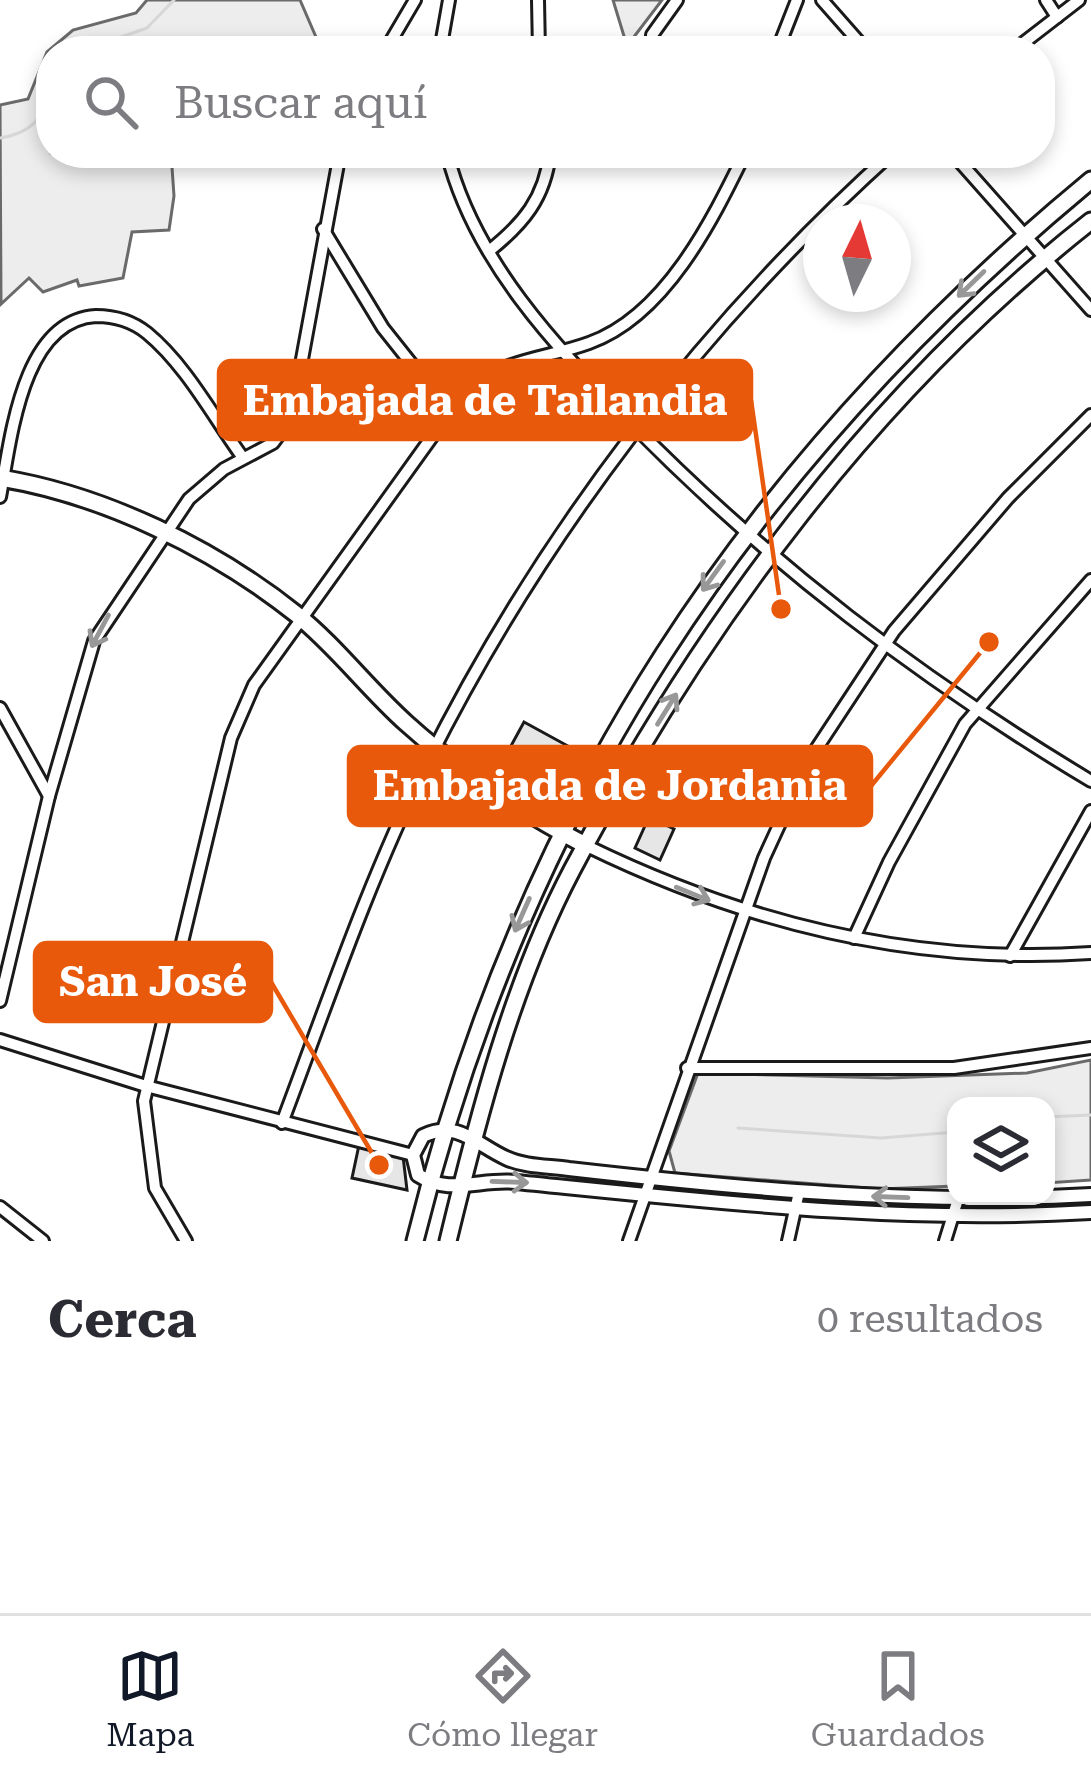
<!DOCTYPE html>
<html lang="es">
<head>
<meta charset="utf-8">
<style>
  :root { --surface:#fff; --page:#f7f7f7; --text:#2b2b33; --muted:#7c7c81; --line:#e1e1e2; --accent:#111827 }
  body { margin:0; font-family:"Roboto Serif",serif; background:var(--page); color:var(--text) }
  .controls { position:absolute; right:36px; bottom:36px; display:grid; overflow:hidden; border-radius:24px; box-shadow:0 6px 18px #0003 }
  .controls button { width:108px; height:108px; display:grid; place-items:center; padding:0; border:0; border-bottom:3px solid var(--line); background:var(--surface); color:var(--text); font:60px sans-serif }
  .compass { position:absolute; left:803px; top:204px; width:108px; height:108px; border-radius:50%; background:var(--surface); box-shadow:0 6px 18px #0003; rotate:5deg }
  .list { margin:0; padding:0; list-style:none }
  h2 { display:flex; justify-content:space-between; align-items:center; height:156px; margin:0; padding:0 48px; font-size:51px }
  h2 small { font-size:39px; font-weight:400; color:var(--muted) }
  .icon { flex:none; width:66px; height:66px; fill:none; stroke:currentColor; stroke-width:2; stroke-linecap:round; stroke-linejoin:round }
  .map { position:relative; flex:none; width:1091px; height:1241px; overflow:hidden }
  .search { position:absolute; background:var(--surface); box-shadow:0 6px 18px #0003; left:36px; right:36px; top:36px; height:132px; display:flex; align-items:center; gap:30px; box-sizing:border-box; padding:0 42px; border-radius:48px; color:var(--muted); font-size:45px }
  .sheet { height:372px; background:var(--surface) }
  nav { display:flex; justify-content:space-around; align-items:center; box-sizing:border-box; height:168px; border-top:3px solid var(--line); background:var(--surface); font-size:33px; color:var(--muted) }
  nav a { display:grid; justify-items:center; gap:6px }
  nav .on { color:var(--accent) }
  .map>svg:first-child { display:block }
</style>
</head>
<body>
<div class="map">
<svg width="1091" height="1241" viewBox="0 0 1091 1241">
  <rect width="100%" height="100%" fill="#fff"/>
  <g fill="#ededed" stroke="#6a6a6a" stroke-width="3">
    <polygon points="147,0 300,0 322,51 51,51 51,153 171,153 174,196 169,230 132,232 123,278 79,286 77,280 43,292 29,278 1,304 0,105 28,99 47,52 73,30 136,13"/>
    <polygon points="613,0 662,0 627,46"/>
    <polygon points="1091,1060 1091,1180 1046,1183 1046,1106 956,1106 956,1186 880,1189 675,1173 669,1151 698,1073 888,1078 1027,1073"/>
  </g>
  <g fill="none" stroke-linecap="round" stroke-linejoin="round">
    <g stroke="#d7d7d7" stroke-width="3">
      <polyline points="81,51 147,28 174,0"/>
      <path d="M0 138C31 133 44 119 51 87"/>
      <polyline points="1046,1117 1091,1115"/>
      <polyline points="738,1128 881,1138 956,1132"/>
    </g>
  </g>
  <g fill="#e6e6e6" stroke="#1a1a1a" stroke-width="3">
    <polygon points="524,722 577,751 562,778 536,764 525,782 499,768"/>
    <polygon points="649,817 674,829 660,860 635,848"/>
    <polygon points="359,1145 403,1156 407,1190 352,1178"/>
  </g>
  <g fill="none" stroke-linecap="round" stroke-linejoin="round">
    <g stroke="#1a1a1a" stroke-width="16">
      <g id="minor">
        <polyline points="538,0 539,51"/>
        <polyline points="822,0 867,51"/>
        <polyline points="1046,0 1057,17"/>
        <polyline points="652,35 677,0"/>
        <polyline points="385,51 415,0"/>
        <polyline points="440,51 449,0"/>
        <polyline points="777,51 797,0"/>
        <polyline points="1013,51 1079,0"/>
        <path d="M447 153C474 261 555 346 630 422 769 564 921 679 1091 781"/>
        <polyline points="952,153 1091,310"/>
        <polyline points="323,229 383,328 449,411"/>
        <path d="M489 251C523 224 545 198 550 153"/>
        <path d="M0 497C11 438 22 320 96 316 114 316 132 321 147 333 186 365 214 418 243 458"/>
        <polyline points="0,708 49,796"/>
        <path d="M587 846C745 923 914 965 1091 953"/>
        <polyline points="854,938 889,862 965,724 1091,580"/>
        <polyline points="1010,956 1091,811"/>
        <polyline points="0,1001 49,796 94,641 189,499 224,469 273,443 291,419 340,153"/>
        <polyline points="0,1040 146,1086 413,1155"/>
        <polyline points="687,1068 954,1068 1091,1048"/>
        <path d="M282 1123C327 1004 368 882 425 767 540 536 701 325 892 153"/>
        <polyline points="0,1207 43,1241"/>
        <path d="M186 1241 155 1188 144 1101 231 738 254 685 462 395C500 358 542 360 589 343 665 316 712 221 745 153"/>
        <polyline points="629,1241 764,858 809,760 894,631 1008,498 1091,415"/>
        <polyline points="788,1241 799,1192"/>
        <polyline points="945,1241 958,1199"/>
      </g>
    </g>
    <g stroke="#1a1a1a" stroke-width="18">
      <path id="tertiary" d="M1091 1195C916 1205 743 1189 569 1169 548 1166 525 1167 506 1158 477 1145 457 1119 423 1136L413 1155 418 1175C450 1196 481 1178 516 1182 708 1201 897 1224 1091 1212"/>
    </g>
    <g stroke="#1a1a1a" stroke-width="21">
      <g id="secondary">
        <path d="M0 478C104 495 213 548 296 614 336 646 368 689 406 723 460 772 522 812 587 846"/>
        <path d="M415 1241C523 804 745 466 1091 180"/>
        <path d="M448 1241C478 1117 512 984 572 870 701 625 873 392 1091 221"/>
      </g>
    </g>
    <use href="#minor" stroke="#fff" stroke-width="10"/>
    <use href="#tertiary" stroke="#fff" stroke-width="12"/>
    <use href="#secondary" stroke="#fff" stroke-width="15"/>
  </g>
  <defs><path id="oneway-shaft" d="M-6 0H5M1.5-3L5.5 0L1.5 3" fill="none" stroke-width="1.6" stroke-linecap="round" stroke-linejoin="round" transform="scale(3)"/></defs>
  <g stroke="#989898">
    <use href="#oneway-shaft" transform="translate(971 284) rotate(136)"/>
    <use href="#oneway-shaft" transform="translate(713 576) rotate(126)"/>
    <use href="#oneway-shaft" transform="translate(100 631) rotate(118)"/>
    <use href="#oneway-shaft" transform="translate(667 709) rotate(-58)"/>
    <use href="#oneway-shaft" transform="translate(693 894) rotate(22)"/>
    <use href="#oneway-shaft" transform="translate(522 915) rotate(114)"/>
    <use href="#oneway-shaft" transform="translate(510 1182) rotate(2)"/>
    <use href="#oneway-shaft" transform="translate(890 1197) rotate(-178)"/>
  </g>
  <path fill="none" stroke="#e8590c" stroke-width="4.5" d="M781 609L751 400M989 642L871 786M379 1165L271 982"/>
  <g fill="#e8590c" stroke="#fff" stroke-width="4.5">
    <circle cx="781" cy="609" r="12"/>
    <circle cx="989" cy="642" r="12"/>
    <circle cx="379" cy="1165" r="12"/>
  </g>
  <g fill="#e8590c" stroke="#e8590c" stroke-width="4.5">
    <rect x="219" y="361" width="532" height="78" rx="12"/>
    <rect x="349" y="747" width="522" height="78" rx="12"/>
    <rect x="35" y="943" width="236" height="78" rx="12"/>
  </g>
  <g font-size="42" text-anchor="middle" font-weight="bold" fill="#fff">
    <text x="485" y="415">Embajada de Tailandia</text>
    <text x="610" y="800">Embajada de Jordania</text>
    <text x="153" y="996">San José</text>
  </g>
</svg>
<div class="controls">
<button><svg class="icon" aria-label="layers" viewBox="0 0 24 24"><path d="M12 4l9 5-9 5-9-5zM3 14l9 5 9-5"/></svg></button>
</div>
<svg class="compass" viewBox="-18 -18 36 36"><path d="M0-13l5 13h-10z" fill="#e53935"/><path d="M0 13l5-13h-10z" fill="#7c7c81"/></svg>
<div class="search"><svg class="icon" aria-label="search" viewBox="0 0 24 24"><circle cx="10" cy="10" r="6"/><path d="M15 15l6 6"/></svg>Buscar aquí</div>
</div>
<section class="sheet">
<h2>Cerca<small>0 resultados</small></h2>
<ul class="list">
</ul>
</section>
<nav>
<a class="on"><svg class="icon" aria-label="map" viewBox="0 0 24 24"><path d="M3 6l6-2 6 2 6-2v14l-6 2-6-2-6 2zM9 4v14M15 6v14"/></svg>Mapa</a>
<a><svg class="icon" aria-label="directions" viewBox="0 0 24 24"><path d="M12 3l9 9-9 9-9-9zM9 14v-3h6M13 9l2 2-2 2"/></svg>Cómo llegar</a>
<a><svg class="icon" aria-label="saved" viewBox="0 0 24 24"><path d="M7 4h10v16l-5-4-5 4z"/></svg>Guardados</a>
</nav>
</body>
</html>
